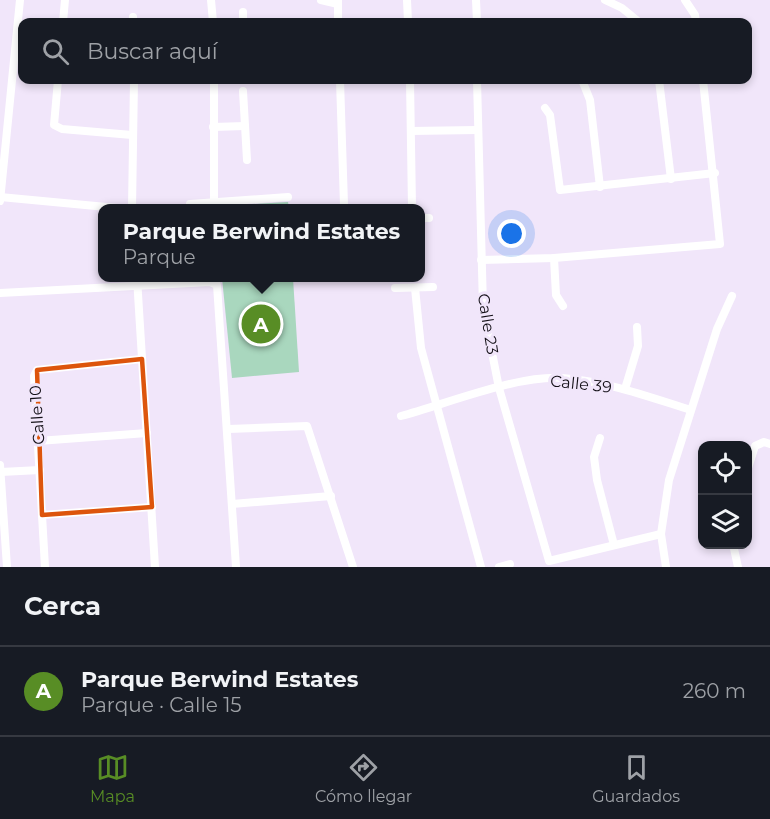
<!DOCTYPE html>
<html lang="es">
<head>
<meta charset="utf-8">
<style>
  :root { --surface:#171b24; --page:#242831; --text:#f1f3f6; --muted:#9ea1a6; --line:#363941; --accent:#588d25 }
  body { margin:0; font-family:Montserrat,sans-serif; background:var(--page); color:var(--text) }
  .controls { position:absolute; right:18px; bottom:18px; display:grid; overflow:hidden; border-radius:12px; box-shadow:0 3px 9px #0003 }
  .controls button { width:54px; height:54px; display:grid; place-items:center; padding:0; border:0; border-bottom:2px solid var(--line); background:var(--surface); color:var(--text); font:30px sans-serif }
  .you { position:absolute; left:512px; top:234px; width:21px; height:21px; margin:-15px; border:4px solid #fff; border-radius:50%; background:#1a73e8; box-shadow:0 0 0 9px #1a73e833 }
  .badge { display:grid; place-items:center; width:39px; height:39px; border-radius:50%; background:var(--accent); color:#fff; font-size:20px; font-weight:700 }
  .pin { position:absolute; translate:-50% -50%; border:3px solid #fff; box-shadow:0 2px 6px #0006 }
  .popup { position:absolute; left:98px; top:204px; width:327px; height:78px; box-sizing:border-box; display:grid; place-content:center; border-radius:12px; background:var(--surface); filter:drop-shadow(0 2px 4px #0005); font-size:20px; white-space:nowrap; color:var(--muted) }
  .popup b { font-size:22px; color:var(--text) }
  .popup::after { content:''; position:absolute; left:50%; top:100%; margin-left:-12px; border:12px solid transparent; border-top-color:var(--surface) }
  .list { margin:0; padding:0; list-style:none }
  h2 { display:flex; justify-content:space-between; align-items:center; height:78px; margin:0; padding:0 24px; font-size:26px }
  h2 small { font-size:20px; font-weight:400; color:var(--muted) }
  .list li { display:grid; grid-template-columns:39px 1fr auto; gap:18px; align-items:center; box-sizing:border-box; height:90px; padding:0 24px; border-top:2px solid var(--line) }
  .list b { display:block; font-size:22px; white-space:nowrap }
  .list p { margin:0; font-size:20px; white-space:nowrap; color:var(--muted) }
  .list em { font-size:20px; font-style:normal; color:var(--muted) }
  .icon { flex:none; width:33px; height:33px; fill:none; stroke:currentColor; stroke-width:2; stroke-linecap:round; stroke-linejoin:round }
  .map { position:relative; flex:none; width:770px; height:567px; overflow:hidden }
  .search { position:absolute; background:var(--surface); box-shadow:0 3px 9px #0003; left:18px; right:18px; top:18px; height:66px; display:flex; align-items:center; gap:15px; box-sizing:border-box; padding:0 21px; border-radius:12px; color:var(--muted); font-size:22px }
  .sheet { height:168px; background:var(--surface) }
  nav { display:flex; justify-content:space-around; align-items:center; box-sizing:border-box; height:84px; border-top:2px solid var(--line); background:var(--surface); font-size:16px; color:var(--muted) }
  nav a { display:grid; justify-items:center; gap:3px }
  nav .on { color:var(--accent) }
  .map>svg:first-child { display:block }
</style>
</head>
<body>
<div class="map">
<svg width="770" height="567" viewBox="0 0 770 567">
  <rect width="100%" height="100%" fill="#f1e6fa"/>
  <g fill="#a9d7be">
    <polygon points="288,202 289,208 185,208"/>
    <polygon points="222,278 293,278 299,372 232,378"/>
  </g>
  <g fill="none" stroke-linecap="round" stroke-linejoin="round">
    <g stroke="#fff" stroke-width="8">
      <polyline points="211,0 213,22"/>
      <polyline points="321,0 338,4"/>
      <polyline points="338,0 338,22"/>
      <polyline points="407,0 408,22"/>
      <polyline points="476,0 477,22"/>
      <polyline points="605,0 622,8 639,22"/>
      <polyline points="685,0 695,15 696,22"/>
      <polyline points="243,12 243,22"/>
      <polyline points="133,17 133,22"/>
      <polyline points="63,22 65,0"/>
      <polyline points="58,80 54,125 62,129 132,135"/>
      <polyline points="340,80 344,205"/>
      <polyline points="410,80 412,208"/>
      <polyline points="477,80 483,307 499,388 549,561 661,534"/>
      <polyline points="582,80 590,100 600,187"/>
      <polyline points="659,80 671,179"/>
      <polyline points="243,91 247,160"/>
      <polyline points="545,108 550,115 560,190 715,173"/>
      <polyline points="213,127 245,126"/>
      <polyline points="411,131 477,130"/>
      <polyline points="0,197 117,208"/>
      <polyline points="0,201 20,0"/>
      <polyline points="214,202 214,80"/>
      <polyline points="190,204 288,197"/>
      <polyline points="132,208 134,80"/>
      <polyline points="420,218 429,218"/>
      <polyline points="554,258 556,295 563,306"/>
      <polyline points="481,260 554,258 720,244 703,80"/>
      <polyline points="137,278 155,567"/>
      <polyline points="395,288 433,287"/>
      <polyline points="415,288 421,348 481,567"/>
      <polyline points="0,293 210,282 217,285 236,567"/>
      <polyline points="625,389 638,346 637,327"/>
      <path d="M401 416C446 404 517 375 562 378 606 381 649 397 691 410"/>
      <polyline points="228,429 307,426 353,567"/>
      <polyline points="600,438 594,457 597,480 614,545"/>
      <polyline points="38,441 147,433"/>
      <polyline points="0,465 7,567"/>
      <polyline points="748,468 755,446 764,442 770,444"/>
      <polyline points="1,472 40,470"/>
      <polyline points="232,504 331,496"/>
      <polyline points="42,515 152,507"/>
      <polyline points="733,544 738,567"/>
      <polyline points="45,567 34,376 37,370 142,359"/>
      <polyline points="499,567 510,564"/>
      <polyline points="666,567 661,534 669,480 717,329 732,296"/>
    </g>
  </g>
  <path fill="none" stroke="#dd550c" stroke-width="4.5" stroke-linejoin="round" d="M142 359 152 507 42 515 37 370Z"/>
  <g text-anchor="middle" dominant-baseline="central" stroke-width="6" stroke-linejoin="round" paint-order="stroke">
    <g font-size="16" fill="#130f16" stroke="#f1e6fa">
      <text transform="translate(488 324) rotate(81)">Calle 23</text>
      <text transform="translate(581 384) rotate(6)">Calle 39</text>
      <text transform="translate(37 415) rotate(-94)">Calle 10</text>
    </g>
  </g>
</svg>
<div class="controls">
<button><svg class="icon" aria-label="locate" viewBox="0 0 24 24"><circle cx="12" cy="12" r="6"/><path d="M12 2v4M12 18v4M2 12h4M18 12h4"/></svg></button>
<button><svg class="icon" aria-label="layers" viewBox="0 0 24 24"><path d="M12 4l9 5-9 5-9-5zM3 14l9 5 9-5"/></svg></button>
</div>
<div class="you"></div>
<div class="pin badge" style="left:261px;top:324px">A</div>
<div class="popup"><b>Parque Berwind Estates</b>Parque</div>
<div class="search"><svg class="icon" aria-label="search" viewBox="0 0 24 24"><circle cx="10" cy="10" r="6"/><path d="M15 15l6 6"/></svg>Buscar aquí</div>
</div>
<section class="sheet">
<h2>Cerca<small></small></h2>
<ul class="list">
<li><span class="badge">A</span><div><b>Parque Berwind Estates</b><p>Parque · Calle 15</p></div><em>260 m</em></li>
</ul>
</section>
<nav>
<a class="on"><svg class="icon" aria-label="map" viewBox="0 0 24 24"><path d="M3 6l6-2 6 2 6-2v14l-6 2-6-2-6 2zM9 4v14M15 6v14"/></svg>Mapa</a>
<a><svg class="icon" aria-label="directions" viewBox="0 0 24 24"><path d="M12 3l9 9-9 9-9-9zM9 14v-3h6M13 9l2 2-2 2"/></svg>Cómo llegar</a>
<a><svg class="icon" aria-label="saved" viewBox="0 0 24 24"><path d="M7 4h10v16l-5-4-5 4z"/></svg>Guardados</a>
</nav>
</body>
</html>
